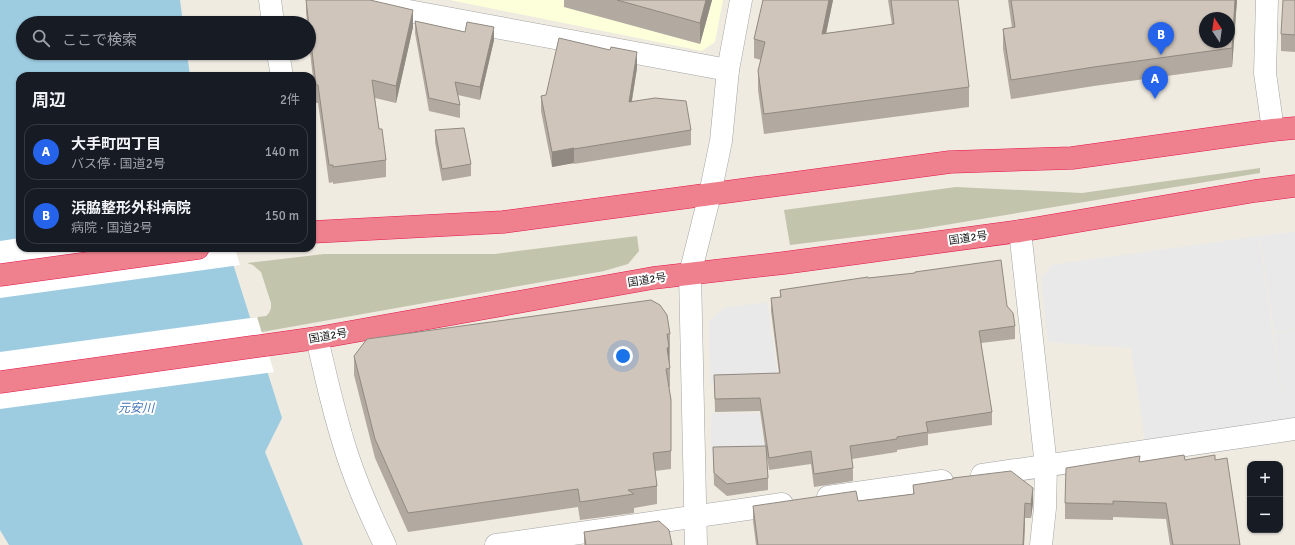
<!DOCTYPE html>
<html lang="ja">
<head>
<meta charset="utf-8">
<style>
  :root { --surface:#171b24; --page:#242831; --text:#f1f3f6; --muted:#9ea1a6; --line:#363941; --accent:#2563eb }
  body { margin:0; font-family:Signika,"Noto Sans JP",sans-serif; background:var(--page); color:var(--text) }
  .controls { position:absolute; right:12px; bottom:12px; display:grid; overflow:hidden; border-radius:8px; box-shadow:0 1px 3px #0004 }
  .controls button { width:36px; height:36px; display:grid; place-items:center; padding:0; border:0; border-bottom:1px solid var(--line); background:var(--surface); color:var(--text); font:20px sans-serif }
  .compass { position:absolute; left:1199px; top:12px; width:36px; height:36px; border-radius:50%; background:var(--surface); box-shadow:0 1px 3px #0004; rotate:347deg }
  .you { position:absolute; left:623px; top:356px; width:14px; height:14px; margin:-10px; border:3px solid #fff; border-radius:50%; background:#1a73e8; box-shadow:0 0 0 6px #1a73e833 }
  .badge { display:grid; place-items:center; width:26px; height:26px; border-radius:50%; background:var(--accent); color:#fff; font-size:13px; font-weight:700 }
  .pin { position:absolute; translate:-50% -33px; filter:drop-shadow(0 1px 2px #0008) }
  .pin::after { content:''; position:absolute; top:21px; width:14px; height:12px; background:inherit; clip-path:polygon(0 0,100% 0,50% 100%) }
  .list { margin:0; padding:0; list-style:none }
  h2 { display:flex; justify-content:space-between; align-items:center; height:52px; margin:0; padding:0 16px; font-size:17px }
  h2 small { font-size:13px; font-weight:400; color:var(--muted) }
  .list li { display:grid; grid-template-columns:26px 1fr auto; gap:12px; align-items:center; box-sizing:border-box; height:56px; margin:0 8px 8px; padding:0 8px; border:1px solid var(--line); border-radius:12px }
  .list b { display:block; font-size:15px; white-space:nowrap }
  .list p { margin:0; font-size:13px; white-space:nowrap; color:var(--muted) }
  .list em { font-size:13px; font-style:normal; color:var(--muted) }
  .icon { flex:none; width:22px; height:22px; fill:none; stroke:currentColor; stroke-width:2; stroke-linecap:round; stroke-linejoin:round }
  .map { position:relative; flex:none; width:1295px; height:545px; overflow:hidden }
  .search { position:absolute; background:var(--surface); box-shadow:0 1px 3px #0004; left:16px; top:16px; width:300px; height:44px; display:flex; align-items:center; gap:10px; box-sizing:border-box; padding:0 14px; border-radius:22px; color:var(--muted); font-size:15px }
  .panel { position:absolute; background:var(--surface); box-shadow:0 1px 3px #0004; left:16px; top:72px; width:300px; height:180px; border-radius:12px }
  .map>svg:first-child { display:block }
</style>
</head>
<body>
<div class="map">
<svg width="1295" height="545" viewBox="0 0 1295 545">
  <rect width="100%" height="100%" fill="#efebe1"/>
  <polygon fill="#fcffda" points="450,0 723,0 715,42 702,51"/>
  <g fill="#c2c4ac">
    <polygon points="1260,168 1260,173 921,229 790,245 784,210 956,187 1082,193"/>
    <polygon points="637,236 639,251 628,264 604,271 262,332 0,368 0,352 266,316 269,313 271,308 271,303 261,272 253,265 247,263 324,254 495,254"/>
  </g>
  <g fill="#e9e9e9">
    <polygon points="1295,232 1295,329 1274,332 1260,236"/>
    <polygon points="1259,236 1285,421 1145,440 1131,348 1048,342 1041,279 1051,265"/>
    <polygon points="767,302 779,384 710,385 709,321 724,308"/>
    <polygon points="1295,330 1295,419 1285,420 1274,333"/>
    <polygon points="711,413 759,413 766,457 711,459"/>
  </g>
  <polygon fill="#9dcce1" points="0,0 180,0 183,23 23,23 23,53 187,53 190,76 20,76 20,248 228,248 282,418 265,452 303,545 9,545 0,530"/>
  <g fill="#fff">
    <polygon points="20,238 20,248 235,248 240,265 0,298 0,241"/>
    <polygon points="257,317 274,372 0,409 0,352"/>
  </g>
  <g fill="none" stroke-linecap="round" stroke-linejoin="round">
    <g stroke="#a4a4a4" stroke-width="23">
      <g id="minor">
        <polyline points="270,0 273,23"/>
        <polyline points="349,0 728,70"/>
        <polyline points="1267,0 1265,73 1273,130"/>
        <polyline points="278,53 282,76"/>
        <polyline points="1020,231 1046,466 1045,508 1041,545"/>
        <path d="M317 338C326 378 335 418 348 457 358 487 371 516 385 545"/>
        <polyline points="982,475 1295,429"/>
        <polyline points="828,497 942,481"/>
        <polyline points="496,545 782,504"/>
        <polyline points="696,545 690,274 710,194 721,141 728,70 741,0"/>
      </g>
    </g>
    <g stroke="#e7154c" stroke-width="23">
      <g id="highway">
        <polyline points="312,232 503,222 950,162 1072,158 1273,130 1295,128"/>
        <polyline points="0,275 198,248"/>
        <polyline points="0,382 317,338 653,278 784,263 1020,231 1255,191 1295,186"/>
      </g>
    </g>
    <use href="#minor" stroke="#fff" stroke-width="22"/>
    <use href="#highway" stroke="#ee818d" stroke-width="22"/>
  </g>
  <g fill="#b2a9a0">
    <polygon points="306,0 370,0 413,27 396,103 375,98 379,129 386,160 386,177 333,184 333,182 329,183 318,103 316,103 309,44 309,23 307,23 306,12"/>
    <polygon points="564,0 712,0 700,44 564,7"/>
    <polygon points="763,0 833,0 826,33 892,25 888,0 958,0 969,87 969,107 764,134 758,90 758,71 761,60 754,58 754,39"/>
    <polygon points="1008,0 1237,0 1232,67 1094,86 1011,99 1003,49 1003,29 1012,28"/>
    <polygon points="1295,0 1295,52 1281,51 1281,34"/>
    <polygon points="415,21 494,40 480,100 458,95 460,105 460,118 429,111 415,33"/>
    <polygon points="637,68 632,101 691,130 691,145 574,164 574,163 552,167 541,111 541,96 546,95"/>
    <polygon points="435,130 471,164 471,176 442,181 435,142"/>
    <polygon points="868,278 1007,306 1015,326 1015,339 981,343 992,412 992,425 928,434 928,445 897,450 897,452 852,459 853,468 853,481 814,487 811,464 769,470 766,451 768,478 768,490 727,496 714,485 713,447 765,446 760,411 715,412 714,375 779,373 771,311 771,298 780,297 780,290"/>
    <polygon points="670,334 670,387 669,387 671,400 671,469 655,471 657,486 657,504 634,508 634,513 580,520 578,507 408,532 375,458 354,375 354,356"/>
    <polygon points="1185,460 1215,460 1240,545 1170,545 1166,519 1113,517 1113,520 1065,519 1065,503 1140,462"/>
    <polygon points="913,485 1033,503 1031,518 1025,518 1024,545 756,545 753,521 753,506 858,501 913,494"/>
    <polygon points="584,532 672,545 584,545"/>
  </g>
  <g fill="#918a82">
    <polygon points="706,0 712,0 700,44 700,23"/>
    <polygon points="829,0 833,0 822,53 822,34"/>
    <polygon points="1235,0 1237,0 1232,67 1232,48"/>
    <polygon points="413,10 413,27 396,103 396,86"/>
    <polygon points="494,27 494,40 480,100 480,87"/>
    <polygon points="637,52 637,68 629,117 629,102"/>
    <polygon points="574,148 574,163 552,167 552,152"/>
    <polygon points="669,347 669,366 667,348"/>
    <polygon points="1033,488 1033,503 1031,518 1031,504"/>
    <polygon points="1025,503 1025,518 1024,545 1023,545"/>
  </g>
  <g fill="#cfc5ba" stroke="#918a82" fill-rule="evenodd">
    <polygon points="306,0 370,0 413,10 396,86 372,80 379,129 382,129 386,160 333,167 333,165 329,165 318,85 316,85"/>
    <polygon points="617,0 706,0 700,23"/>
    <polygon points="763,0 829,0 822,34 894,24 891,0 958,0 969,87 764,114 758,71 765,42 754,39"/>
    <path d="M1011 0H1235L1232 48 1094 67 1011 80 1003 29 1015 27ZM1205 18H1229V42H1205Z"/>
    <polygon points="1283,0 1295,0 1295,35 1281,34"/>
    <polygon points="415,21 465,32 467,22 494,27 480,87 455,82 460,105 429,98"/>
    <polygon points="559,38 610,50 611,47 637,52 629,102 655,98 686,101 691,130 574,149 574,148 552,152 541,96 546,95"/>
    <polygon points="464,128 471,164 442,169 435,130"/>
    <polygon points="1001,260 1007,306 1013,313 1015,326 979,331 992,412 926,422 928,432 897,437 897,439 850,446 853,468 814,474 811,451 769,458 760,398 715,399 714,375 780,373 771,298 781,297 780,290 868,277 868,278 915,273 915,272"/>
    <polygon points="651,300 660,305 667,315 670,334 667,334 669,347 667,348 670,368 666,369 671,400 671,451 653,453 657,486 628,490 634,494 580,502 578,489 408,513 375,439 354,356 367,339"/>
    <polygon points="766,446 768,478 727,484 714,473 713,447"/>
    <polygon points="1184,455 1185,460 1215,455 1215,460 1227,458 1240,545 1173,545 1166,503 1113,501 1113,504 1065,503 1066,468 1140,456 1139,462"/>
    <polygon points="1011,471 1033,488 1031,504 1025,503 1023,545 758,545 753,506 856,491 858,501 914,494 913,485 953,479 953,478"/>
    <polygon points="659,521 669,530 672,545 586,545 584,532"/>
  </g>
  <g text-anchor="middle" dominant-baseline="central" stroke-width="4" stroke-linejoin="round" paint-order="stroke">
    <g font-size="11" fill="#1d1d1d" stroke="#fff">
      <text transform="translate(968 238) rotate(-8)">国道2号</text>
      <text transform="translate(647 280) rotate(-9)">国道2号</text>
      <text transform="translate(328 336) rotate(-10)">国道2号</text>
    </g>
    <g font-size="12" font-style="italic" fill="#4172b4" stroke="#fff">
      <text x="136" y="408">元安川</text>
    </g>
  </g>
</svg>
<div class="controls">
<button>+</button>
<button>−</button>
</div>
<svg class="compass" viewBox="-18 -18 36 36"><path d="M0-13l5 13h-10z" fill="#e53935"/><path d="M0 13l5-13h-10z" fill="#9ea1a6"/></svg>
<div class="you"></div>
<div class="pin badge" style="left:1155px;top:99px">A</div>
<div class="pin badge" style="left:1161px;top:55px">B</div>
<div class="search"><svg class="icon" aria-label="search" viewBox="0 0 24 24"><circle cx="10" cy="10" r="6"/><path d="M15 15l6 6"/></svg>ここで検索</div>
<section class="panel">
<h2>周辺<small>2件</small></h2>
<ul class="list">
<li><span class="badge">A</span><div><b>大手町四丁目</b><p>バス停 · 国道2号</p></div><em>140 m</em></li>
<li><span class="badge">B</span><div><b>浜脇整形外科病院</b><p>病院 · 国道2号</p></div><em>150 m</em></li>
</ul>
</section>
</div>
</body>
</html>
